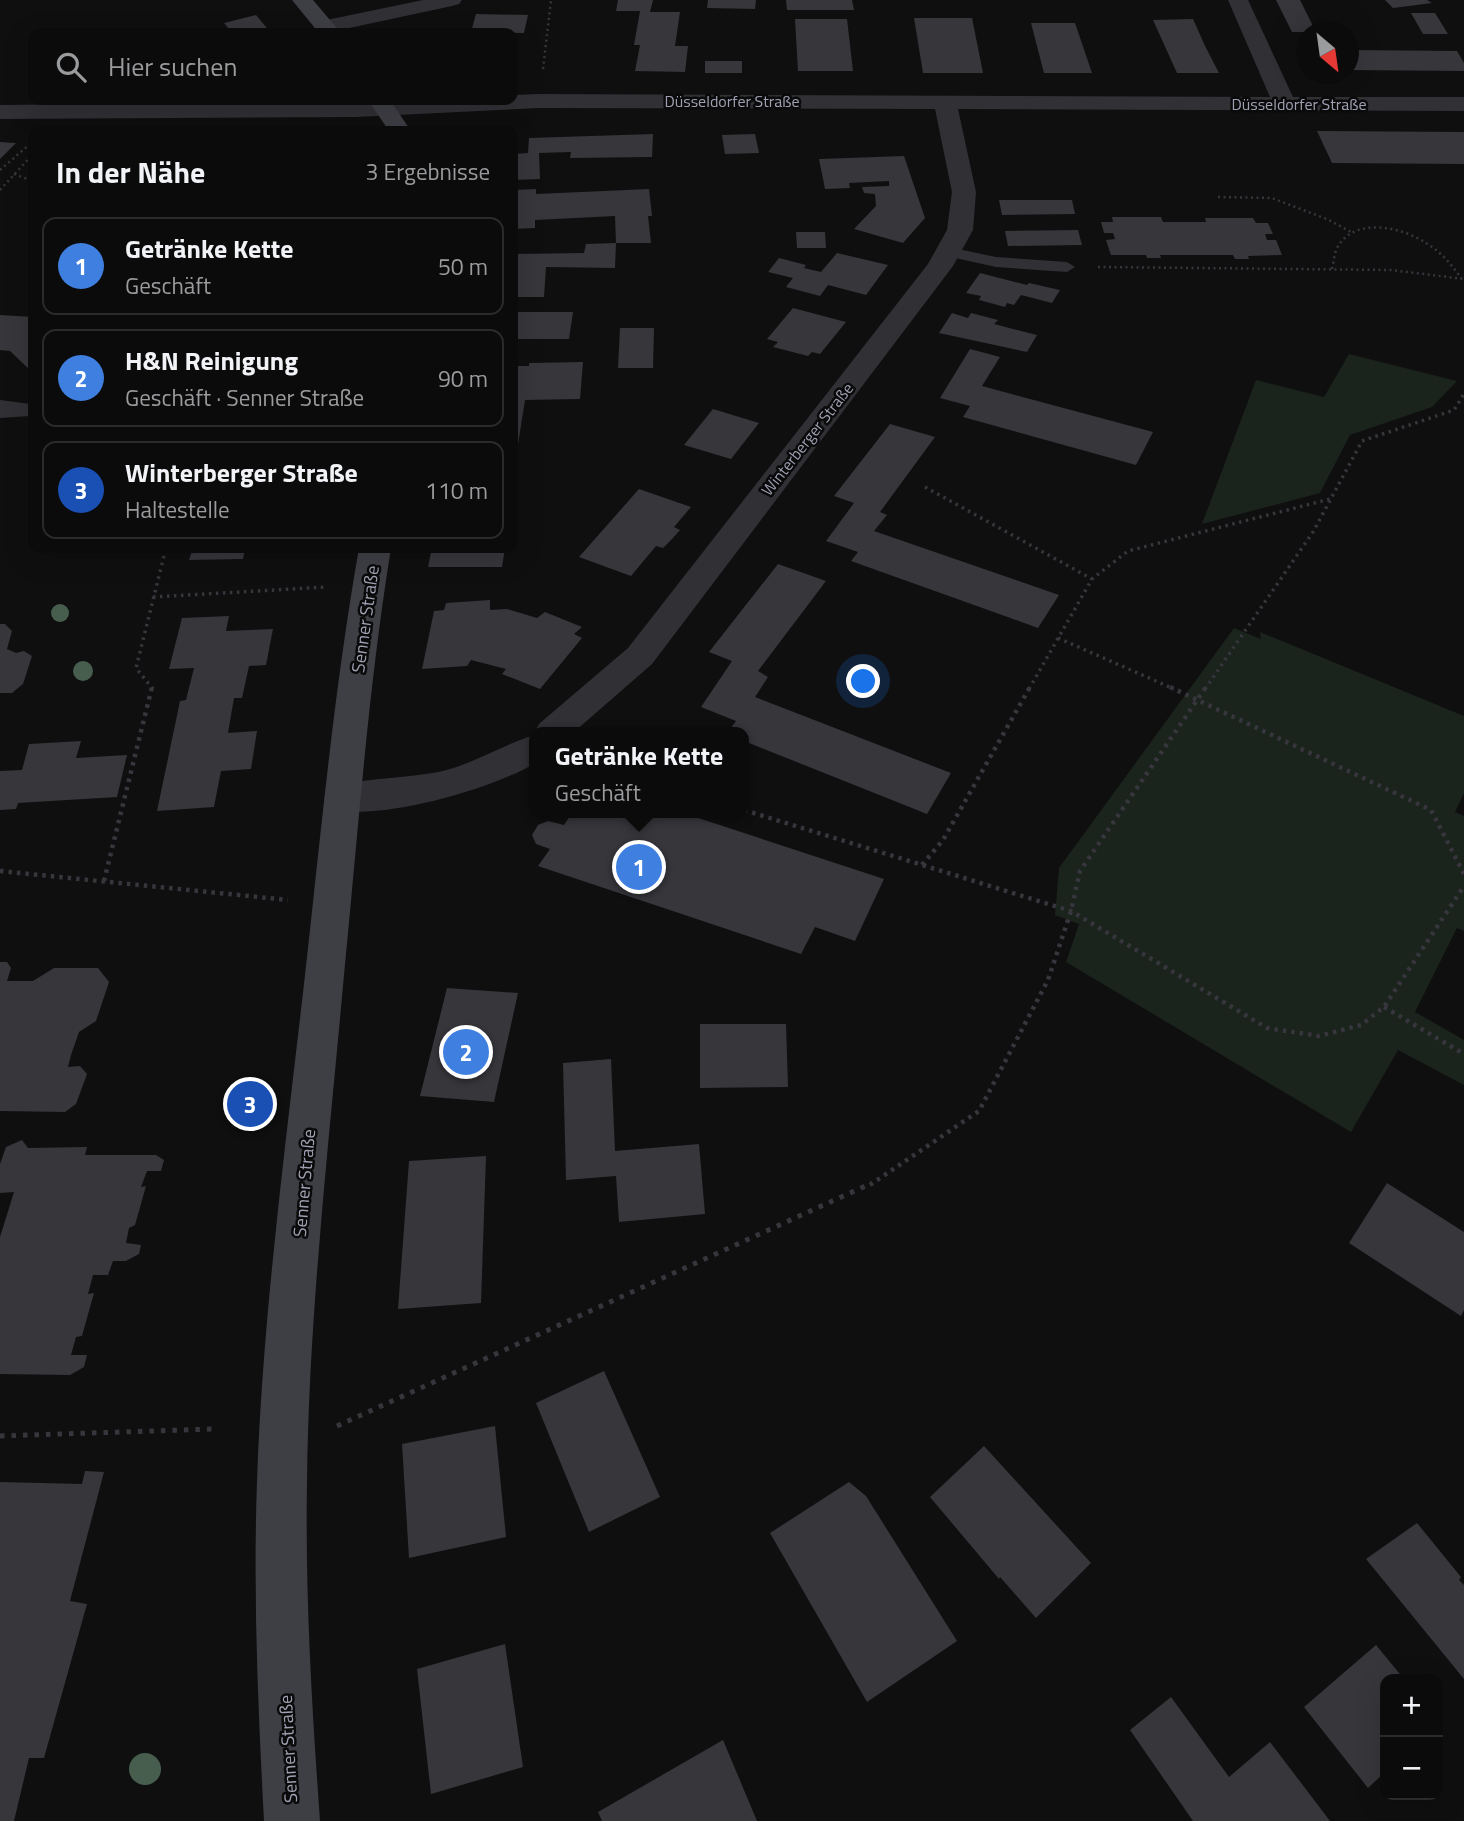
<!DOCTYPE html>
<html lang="de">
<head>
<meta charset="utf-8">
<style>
  :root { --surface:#0b0b0c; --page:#141415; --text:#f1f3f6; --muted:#9a9b9d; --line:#2b2b2d; --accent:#f7dd20 }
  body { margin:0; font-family:"Titillium Web",sans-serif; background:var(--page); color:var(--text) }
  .controls { position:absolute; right:21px; bottom:21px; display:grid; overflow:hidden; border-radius:14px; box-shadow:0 7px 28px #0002 }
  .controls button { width:63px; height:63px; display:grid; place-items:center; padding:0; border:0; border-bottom:2px solid var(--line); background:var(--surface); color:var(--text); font:35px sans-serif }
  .compass { position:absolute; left:1296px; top:21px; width:63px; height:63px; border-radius:50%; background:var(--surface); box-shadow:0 7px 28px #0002; rotate:151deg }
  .you { position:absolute; left:864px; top:682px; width:24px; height:24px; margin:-18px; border:5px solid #fff; border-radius:50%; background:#1a73e8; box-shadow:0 0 0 10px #1a73e833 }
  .badge { display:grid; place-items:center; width:46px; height:46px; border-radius:50%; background:var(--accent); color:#fff; font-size:23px; font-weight:700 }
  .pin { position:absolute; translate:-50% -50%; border:4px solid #fff; box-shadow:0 2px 7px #0006 }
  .popup { position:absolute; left:529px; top:727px; width:220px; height:91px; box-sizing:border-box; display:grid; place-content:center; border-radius:14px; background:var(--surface); filter:drop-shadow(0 2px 5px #0005); font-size:23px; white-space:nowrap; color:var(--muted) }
  .popup b { font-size:26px; color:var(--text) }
  .popup::after { content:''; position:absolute; left:50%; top:100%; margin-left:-14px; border:14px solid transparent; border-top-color:var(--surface) }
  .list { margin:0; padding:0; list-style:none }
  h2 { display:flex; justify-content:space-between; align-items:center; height:91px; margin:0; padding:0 28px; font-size:30px }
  h2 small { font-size:23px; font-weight:400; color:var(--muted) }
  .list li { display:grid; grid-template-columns:46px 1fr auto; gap:21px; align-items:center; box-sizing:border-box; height:98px; margin:0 14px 14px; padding:0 14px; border:2px solid var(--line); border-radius:14px }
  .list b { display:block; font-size:26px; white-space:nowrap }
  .list p { margin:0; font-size:23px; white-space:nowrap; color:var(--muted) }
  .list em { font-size:23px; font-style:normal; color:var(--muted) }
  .icon { flex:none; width:38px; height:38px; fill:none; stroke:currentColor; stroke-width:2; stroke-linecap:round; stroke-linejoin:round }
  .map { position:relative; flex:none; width:1464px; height:1821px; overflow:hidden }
  .search { position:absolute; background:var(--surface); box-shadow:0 7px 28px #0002; left:28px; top:28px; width:490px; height:77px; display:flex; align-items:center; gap:18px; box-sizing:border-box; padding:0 24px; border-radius:14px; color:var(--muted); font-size:26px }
  .panel { position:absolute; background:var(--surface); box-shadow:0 7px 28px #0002; left:28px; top:126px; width:490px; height:427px; border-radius:14px }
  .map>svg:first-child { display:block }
</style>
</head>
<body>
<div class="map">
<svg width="1464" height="1821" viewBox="0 0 1464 1821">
  <rect width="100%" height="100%" fill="#0f0f10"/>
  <g fill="#1b231d">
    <polygon points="1349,354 1457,381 1432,407 1350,435 1320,493 1202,524 1256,380 1324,397"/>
    <polygon points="1234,628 1261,639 1260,632 1464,716 1464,793 1455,812 1464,816 1464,931 1457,928 1415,1012 1464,1040 1464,1085 1398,1050 1351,1132 1066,962 1079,924 1055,915 1059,868"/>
  </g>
  <g fill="#36363b">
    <polygon points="618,0 653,0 650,12 680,12 675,46 688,46 685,72 635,71 640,45 634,45 640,11 616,11"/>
    <polygon points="708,0 756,0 755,9 707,8"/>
    <polygon points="786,0 852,0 854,10 787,10"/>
    <polygon points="1276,0 1300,0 1316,32 1292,32"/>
    <polygon points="1385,0 1427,0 1432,3 1393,8"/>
    <polygon points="1411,13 1435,13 1448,34 1423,34"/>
    <polygon points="476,14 528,15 524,33 471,32"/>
    <polygon points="256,15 271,33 232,33 224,23"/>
    <polygon points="914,18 972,18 983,73 923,73"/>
    <polygon points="795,19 847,19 853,71 798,71"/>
    <polygon points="1193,19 1205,46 1219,73 1177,73 1153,20"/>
    <polygon points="1031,23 1075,23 1092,73 1044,73"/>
    <polygon points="1348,50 1457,51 1464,63 1464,71 1348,70"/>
    <rect x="705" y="61" width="37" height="12"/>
    <polygon points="1317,131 1464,132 1464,164 1332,163"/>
    <polygon points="653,134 652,157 570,158 571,152 539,153 540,179 513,180 513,154 528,153 529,138"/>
    <polygon points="755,134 759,153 725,154 722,135"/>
    <polygon points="0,142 16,143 0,159"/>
    <polygon points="904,156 925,218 903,243 854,229 876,206 875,194 864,193 862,187 889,186 889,181 849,183 850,188 825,189 819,159"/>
    <polygon points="536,189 536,194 649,189 652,216 648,216 651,243 616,243 615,216 535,220 535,228 513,229 513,190"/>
    <polygon points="999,200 1072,200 1075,214 1002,215"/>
    <polygon points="1112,217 1161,217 1163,222 1206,222 1205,218 1253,218 1256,223 1268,223 1273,234 1265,234 1267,240 1276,240 1282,255 1248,256 1249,259 1235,259 1233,255 1160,255 1161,258 1147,258 1146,255 1111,255 1106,240 1115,239 1113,233 1104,233 1101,222 1113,222"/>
    <polygon points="1078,230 1082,245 1008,246 1005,231"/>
    <polygon points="796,232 825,232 826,248 797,248"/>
    <polygon points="616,243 615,268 546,267 544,297 513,297 513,254 584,253 586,244"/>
    <polygon points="837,253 888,265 866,295 828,285 820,296 786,287 793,278 768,272 779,258 806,265 804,268 821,272"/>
    <polygon points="980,273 1027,285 1029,283 1060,290 1052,303 1021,295 1014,305 1007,303 1005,307 979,300 981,296 966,293"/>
    <polygon points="793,308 846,322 820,354 812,352 808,356 773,347 778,342 767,339"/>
    <polygon points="513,312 573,312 569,339 513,339"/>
    <polygon points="952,313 968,318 971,313 998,320 994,324 1037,335 1027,352 939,333"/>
    <polygon points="0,315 33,317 33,373 10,351 0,350"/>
    <polygon points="620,328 654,328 653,368 618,368"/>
    <polygon points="970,349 1000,357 982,386 1153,432 1136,465 963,417 970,406 940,398"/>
    <polygon points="583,362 580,399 525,400 513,476 513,366 529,366 529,363"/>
    <polygon points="713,409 759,423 731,459 684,445"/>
    <polygon points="890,424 935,437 880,512 887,515 874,531 1059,595 1038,628 851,561 858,552 826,541 854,503 834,496"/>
    <polygon points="639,489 691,507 674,527 680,530 672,539 663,548 656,546 631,576 579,557"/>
    <polygon points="193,548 245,548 243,559 189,560"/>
    <polygon points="432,548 505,548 502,567 428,567"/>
    <polygon points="778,564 826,581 758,671 768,677 755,697 951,773 927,814 744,741 744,732 728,732 736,721 701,707 732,661 709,652"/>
    <polygon points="490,600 490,610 507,609 537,618 545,612 582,627 574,634 582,638 540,689 502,674 506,669 471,660 467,666 422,669 434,611 444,610 446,603"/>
    <polygon points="229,616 226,631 273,629 266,665 249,666 242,698 234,698 228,733 257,731 251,769 221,771 214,807 157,811 180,701 186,700 194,668 169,669 182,618"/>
    <polygon points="0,624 5,624 12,631 7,649 16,653 24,651 32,656 23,684 12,693 0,693"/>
    <polygon points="81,741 76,758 127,755 117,797 18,803 16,809 0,810 0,771 22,770 29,744"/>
    <polygon points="572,813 683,813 884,879 855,941 815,927 801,954 538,866 550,849 536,844 532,835 538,825 548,821 564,825"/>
    <polygon points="0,962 7,962 11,968 7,981 33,981 54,968 98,968 109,982 96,1021 79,1032 71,1055 68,1067 80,1066 87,1074 76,1104 65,1112 0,1111"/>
    <polygon points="447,988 518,993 494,1102 420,1096"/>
    <polygon points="700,1024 786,1024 788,1087 700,1088"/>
    <polygon points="611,1059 615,1151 699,1144 705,1214 619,1222 616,1176 566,1180 563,1063"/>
    <polygon points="22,1140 28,1148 87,1147 85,1155 156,1155 164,1160 161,1171 147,1171 141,1187 146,1186 135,1225 129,1228 126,1243 141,1245 139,1254 126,1261 113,1261 108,1275 93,1275 88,1294 94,1293 82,1336 76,1337 71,1355 87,1355 84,1367 70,1375 0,1374 0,1237 14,1192 0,1193 0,1164 6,1147"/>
    <polygon points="486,1156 481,1303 398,1309 409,1161"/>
    <polygon points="1387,1183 1464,1232 1464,1310 1461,1316 1349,1243"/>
    <polygon points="604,1371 660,1497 589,1532 536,1403"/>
    <polygon points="495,1426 506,1537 409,1558 402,1444"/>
    <polygon points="984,1446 1091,1563 1036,1618 1000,1577 999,1579 930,1497"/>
    <polygon points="85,1471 104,1472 70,1601 87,1604 44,1758 29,1758 14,1821 0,1821 0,1482 82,1484"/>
    <polygon points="849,1482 866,1496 957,1641 867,1702 770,1533"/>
    <polygon points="1417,1523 1461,1577 1459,1580 1464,1585 1464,1679 1366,1559"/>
    <polygon points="505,1644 523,1767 431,1794 417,1669"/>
    <polygon points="1376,1645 1404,1679 1385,1679 1385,1772 1368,1788 1304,1707"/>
    <polygon points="1171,1697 1229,1777 1270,1742 1330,1821 1193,1821 1130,1730"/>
    <polygon points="723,1740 757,1821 602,1821 598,1812"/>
  </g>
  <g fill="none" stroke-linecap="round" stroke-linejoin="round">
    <g stroke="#36363c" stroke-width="2.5" stroke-dasharray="2 3.5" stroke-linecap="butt">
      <polyline points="543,69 551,0"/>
      <polyline points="0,170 30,144"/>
      <polyline points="14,174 33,181"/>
      <polyline points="0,190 33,154"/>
      <polyline points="1218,197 1272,198 1329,220 1351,232"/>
      <polyline points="1098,267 1391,270 1464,279"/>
      <path d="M1332 269C1334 262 1334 254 1337 248 1354 216 1402 227 1426 243 1441 252 1451 264 1461 278"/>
    </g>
    <g stroke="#36363c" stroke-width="3.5" stroke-dasharray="2.5 4.5" stroke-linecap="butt">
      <polyline points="925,487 1092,579"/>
      <polyline points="153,597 326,587"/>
      <polyline points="1058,638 1174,689"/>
      <polyline points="153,689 136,668 166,548"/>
      <polyline points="1029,689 1092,579 1128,551 1330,499"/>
      <polyline points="1205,689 1313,532 1362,441 1454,410 1464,394"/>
    </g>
    <g stroke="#36363c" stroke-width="4.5" stroke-dasharray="3.5 5" stroke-linecap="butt">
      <polyline points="1170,687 1431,810 1464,874"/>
      <polyline points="744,810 1071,911 1267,1028 1319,1036 1361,1025 1384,1007 1464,886"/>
      <polyline points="922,865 943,840 1030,687"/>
      <polyline points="0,871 288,900"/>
      <polyline points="104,881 152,687"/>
      <polyline points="1384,1007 1464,1054"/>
      <polyline points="870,1185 979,1111 1048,980 1071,911 1080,871 1206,687"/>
    </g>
    <g stroke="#36363c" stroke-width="5" stroke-dasharray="4.5 7" stroke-linecap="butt">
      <polyline points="337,1426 872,1183"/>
      <polyline points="0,1436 214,1429"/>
    </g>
    <polygon fill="#303035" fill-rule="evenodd" points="948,247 996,257 1067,262 1075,267 1067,272 996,267 942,255 940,252 942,249"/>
    <g fill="#303035" fill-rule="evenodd">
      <polygon points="423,0 462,0 459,4 452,6 326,33 317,32 314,27 317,22"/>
      <polygon points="1228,0 1248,0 1293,97 1464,97 1464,111 958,109 976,192 973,230 953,266 652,664 574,732 534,732 540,723 628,648 928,264 947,230 952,192 935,109 539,108 356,117 0,119 0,105 513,100 513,95 539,94 1270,97"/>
      <polygon points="0,400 30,404 33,412 30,416 0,418"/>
      <path d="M534 735V764C491 789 376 823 329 808L324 798 329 788C365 777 406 779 443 771 475 763 503 745 534 735Z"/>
    </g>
    <g fill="#3e3e45" fill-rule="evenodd">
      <polygon points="292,0 313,0 341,33 319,33"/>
      <polygon points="368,100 390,100 411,131 389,131"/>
      <path d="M359 548H391C368 690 358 833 344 975 329 1143 309 1312 307 1481 305 1595 312 1708 320 1821H264C258 1708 253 1594 257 1481 263 1311 286 1143 305 975 321 832 334 690 359 548Z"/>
    </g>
  </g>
  <g fill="#475e4e">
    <circle cx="60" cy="613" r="9"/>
    <circle cx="83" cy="671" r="10"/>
    <circle cx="145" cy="1769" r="16"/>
  </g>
  <g text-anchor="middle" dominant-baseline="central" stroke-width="5" stroke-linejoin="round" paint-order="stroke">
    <g font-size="16" fill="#9fa1b2" stroke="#0a0a0b">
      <text x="732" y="101">Düsseldorfer Straße</text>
      <text x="1299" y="104">Düsseldorfer Straße</text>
      <text transform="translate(807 439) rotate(-52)">Winterberger Straße</text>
    </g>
    <g font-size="18" fill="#9fa1b2" stroke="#0a0a0b">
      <text transform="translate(365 619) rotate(-82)">Senner Straße</text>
      <text transform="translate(304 1183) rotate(-85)">Senner Straße</text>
      <text transform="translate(288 1749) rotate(-93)">Senner Straße</text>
    </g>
  </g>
</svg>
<div class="controls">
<button>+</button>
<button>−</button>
</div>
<svg class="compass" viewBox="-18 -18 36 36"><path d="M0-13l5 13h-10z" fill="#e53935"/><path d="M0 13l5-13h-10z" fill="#9a9b9d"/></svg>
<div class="you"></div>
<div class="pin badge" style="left:639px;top:867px;background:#3f7fe0">1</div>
<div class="popup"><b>Getränke Kette</b>Geschäft</div>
<div class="pin badge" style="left:466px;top:1052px;background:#3f7fe0">2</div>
<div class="pin badge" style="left:250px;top:1104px;background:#1a4fb4">3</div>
<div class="search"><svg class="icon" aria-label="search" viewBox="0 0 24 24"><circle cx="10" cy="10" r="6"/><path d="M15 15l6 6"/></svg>Hier suchen</div>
<section class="panel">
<h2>In der Nähe<small>3 Ergebnisse</small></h2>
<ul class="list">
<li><span class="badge" style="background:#3f7fe0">1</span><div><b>Getränke Kette</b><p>Geschäft</p></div><em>50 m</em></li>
<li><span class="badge" style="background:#3f7fe0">2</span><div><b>H&amp;N Reinigung</b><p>Geschäft · Senner Straße</p></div><em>90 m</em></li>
<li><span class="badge" style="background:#1a4fb4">3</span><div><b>Winterberger Straße</b><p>Haltestelle</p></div><em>110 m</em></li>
</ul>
</section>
</div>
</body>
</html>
